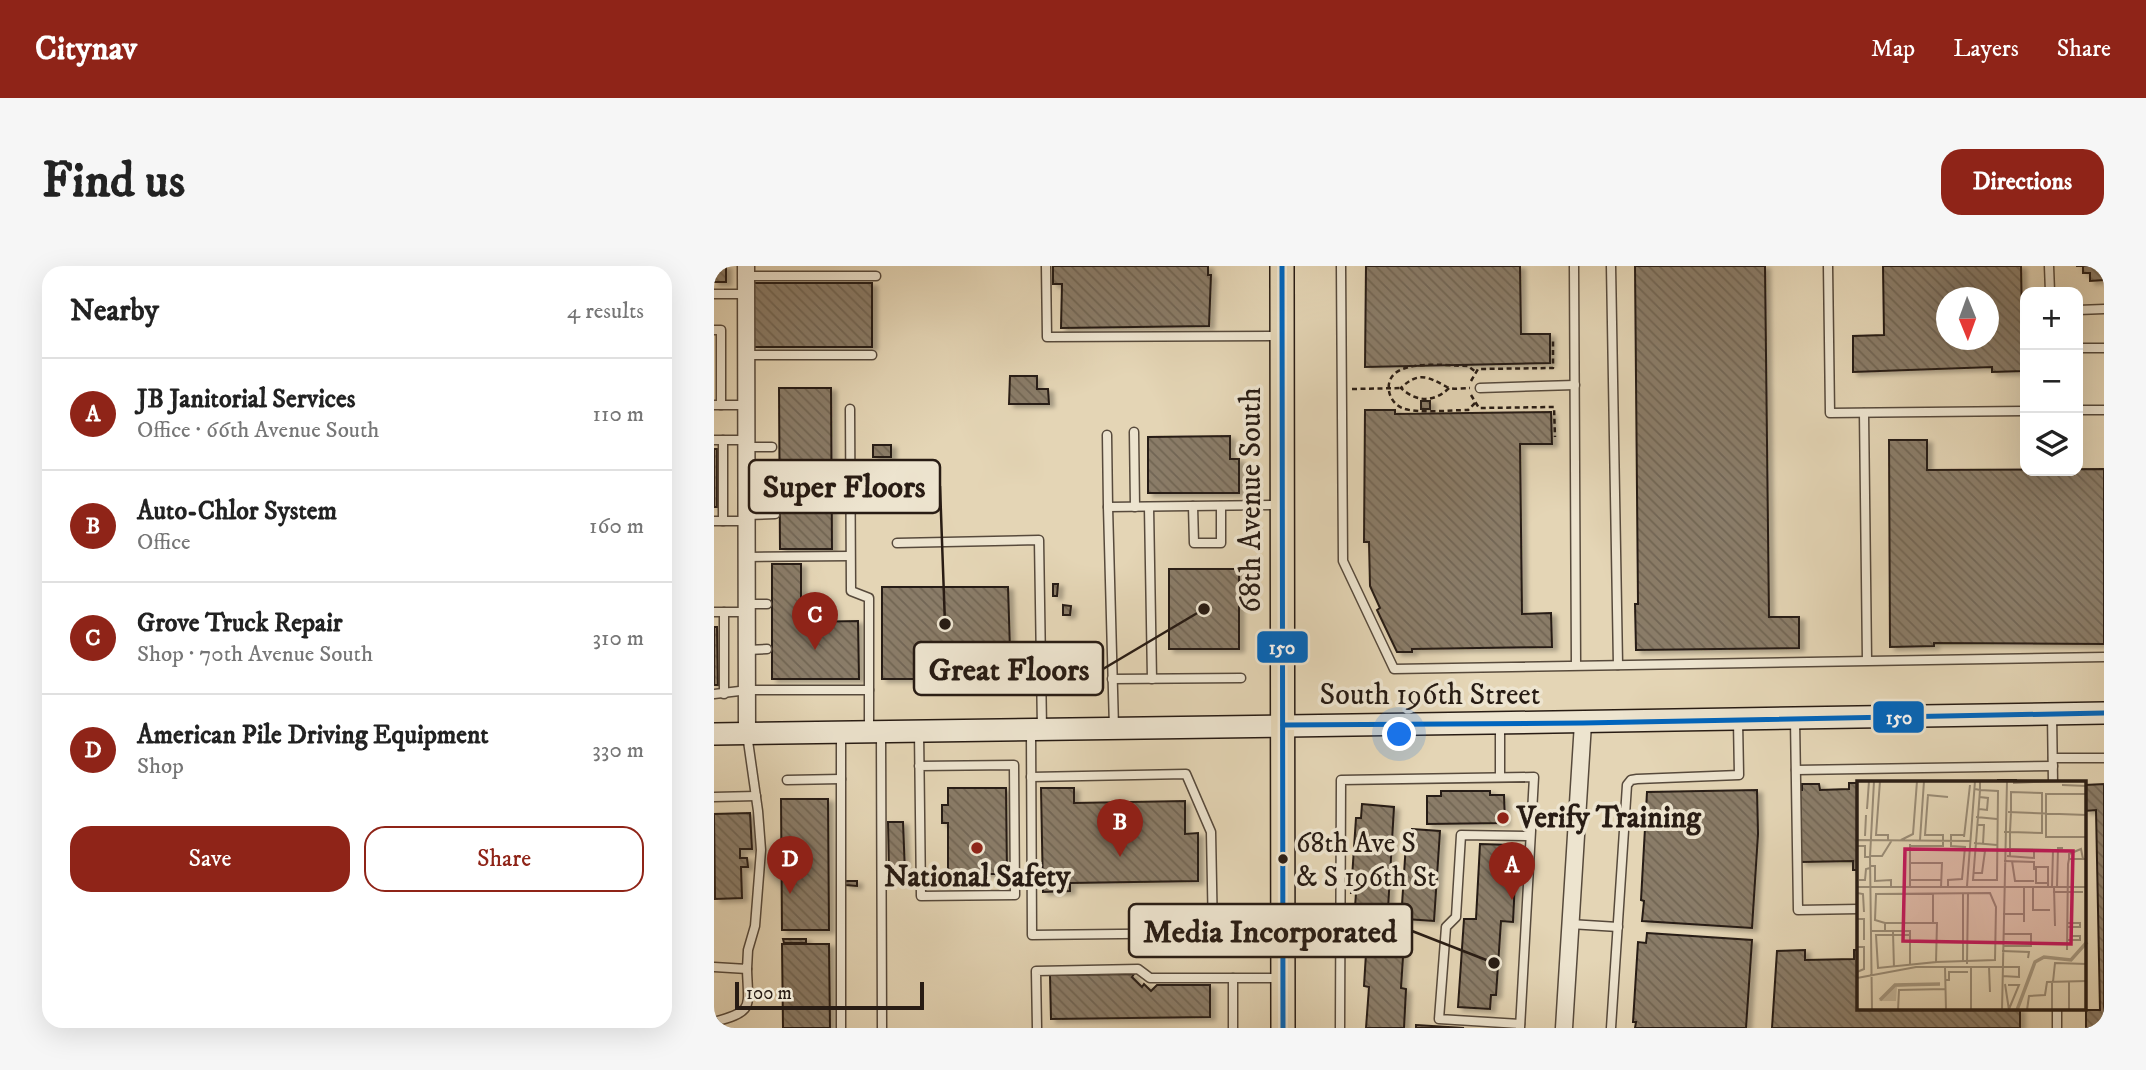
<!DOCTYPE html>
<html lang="en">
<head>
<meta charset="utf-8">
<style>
  :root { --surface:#fff; --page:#f6f6f6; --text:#222; --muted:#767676; --line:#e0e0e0; --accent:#8f2418 }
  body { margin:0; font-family:"IM FELL DW Pica",serif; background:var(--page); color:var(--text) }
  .controls { position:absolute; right:21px; top:21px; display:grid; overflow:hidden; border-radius:14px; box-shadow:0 7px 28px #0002 }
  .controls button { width:63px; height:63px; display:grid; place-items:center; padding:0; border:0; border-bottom:2px solid var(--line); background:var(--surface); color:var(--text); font:35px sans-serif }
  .compass { position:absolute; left:1222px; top:21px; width:63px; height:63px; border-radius:50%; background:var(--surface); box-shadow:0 7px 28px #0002; rotate:179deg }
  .scale { position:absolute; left:21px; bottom:18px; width:189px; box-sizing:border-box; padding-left:7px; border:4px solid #281c14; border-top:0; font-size:19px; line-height:24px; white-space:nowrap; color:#281c14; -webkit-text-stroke:5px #ede4cf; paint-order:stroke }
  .you { position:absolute; left:686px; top:469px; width:24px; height:24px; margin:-18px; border:5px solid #fff; border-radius:50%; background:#1a73e8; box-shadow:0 0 0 10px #1a73e833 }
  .badge { display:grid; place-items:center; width:46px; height:46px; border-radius:50%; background:var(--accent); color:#fff; font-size:23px; font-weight:700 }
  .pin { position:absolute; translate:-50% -58px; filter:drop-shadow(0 2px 4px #0008) }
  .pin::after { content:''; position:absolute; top:37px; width:24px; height:21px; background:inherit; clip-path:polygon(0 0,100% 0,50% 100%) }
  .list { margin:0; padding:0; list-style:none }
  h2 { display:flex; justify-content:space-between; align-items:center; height:91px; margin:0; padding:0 28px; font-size:30px }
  h2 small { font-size:23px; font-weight:400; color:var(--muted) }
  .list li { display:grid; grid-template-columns:46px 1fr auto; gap:21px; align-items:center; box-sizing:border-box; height:112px; padding:0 28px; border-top:2px solid var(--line) }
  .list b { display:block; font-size:26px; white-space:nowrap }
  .list p { margin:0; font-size:23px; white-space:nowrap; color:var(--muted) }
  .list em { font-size:23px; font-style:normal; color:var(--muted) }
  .actions { display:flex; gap:14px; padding:21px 28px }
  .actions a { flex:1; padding:16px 0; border:2px solid var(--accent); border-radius:21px; text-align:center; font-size:24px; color:var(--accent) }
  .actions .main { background:var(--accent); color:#fff }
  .icon { flex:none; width:38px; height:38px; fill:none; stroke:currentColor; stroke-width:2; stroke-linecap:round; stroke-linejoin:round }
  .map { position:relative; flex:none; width:1390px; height:762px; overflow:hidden; border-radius:21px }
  header { display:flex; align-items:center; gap:42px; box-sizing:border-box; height:98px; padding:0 35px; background:var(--accent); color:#fff }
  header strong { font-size:33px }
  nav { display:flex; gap:38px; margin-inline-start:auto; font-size:24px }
  .intro { display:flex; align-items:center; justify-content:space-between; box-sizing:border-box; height:168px; padding:0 42px }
  h1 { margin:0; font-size:49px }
  .button { padding:18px 32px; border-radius:21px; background:var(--accent); color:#fff; font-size:24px; font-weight:700 }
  main { display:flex; gap:42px; padding:0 42px }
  aside { flex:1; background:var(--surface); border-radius:21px; box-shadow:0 7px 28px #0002 }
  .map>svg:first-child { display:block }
</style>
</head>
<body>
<header>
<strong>Citynav</strong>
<nav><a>Map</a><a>Layers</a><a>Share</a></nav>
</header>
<div class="intro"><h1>Find us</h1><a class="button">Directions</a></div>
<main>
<aside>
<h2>Nearby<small>4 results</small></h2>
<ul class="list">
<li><span class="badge">A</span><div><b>JB Janitorial Services</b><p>Office · 66th Avenue South</p></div><em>110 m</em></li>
<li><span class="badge">B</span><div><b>Auto-Chlor System</b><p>Office</p></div><em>160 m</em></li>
<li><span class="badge">C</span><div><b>Grove Truck Repair</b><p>Shop · 70th Avenue South</p></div><em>310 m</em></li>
<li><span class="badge">D</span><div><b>American Pile Driving Equipment</b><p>Shop</p></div><em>330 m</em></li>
</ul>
<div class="actions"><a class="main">Save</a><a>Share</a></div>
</aside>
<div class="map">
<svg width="1390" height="762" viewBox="0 0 1390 762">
  <defs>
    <pattern id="building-back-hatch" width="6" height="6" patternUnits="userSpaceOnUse" patternTransform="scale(1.75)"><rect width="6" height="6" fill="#8a7c68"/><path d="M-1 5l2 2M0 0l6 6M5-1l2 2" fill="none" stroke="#716554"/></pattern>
    <filter id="shadow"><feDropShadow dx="5" dy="3" stdDeviation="2" flood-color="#0004"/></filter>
  </defs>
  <rect width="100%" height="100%" fill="#e4d5b5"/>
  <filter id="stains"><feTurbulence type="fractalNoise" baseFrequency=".00286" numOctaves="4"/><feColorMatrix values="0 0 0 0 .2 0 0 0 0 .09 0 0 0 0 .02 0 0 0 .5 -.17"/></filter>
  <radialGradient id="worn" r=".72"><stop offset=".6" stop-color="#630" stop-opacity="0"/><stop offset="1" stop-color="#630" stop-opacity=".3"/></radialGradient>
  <g fill="url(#building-back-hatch)" stroke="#281c14" stroke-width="2" fill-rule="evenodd" filter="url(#shadow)">
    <rect x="0" y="0" width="12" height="16"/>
    <polygon points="339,0 494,0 494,9 497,9 495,60 347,62 348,18 339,18"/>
    <polygon points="652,0 806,0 807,68 836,68 836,97 651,101"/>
    <polygon points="921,0 1051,0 1055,351 1085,351 1085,382 922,384 921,338 924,338"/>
    <path d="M1169 0H1307L1309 105 1278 106V101L1139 106V70L1170 69ZM1232 32H1274V74H1232Z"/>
    <polygon points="1362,0 1390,0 1390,14 1376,15 1376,7 1369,7 1369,0"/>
    <rect x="39" y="17" width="119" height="64"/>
    <polygon points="296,110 323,110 323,123 334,123 335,138 295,138"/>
    <polygon points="65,122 117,122 118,283 66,283"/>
    <rect x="707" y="135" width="9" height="8"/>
    <polygon points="651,144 681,144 681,148 837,146 838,178 806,178 808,348 837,347 838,381 698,383 698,386 683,386 663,344 666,342 656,320 655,276 650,276"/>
    <polygon points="516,170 516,193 525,193 525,227 434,227 434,171"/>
    <polygon points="1175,174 1213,174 1213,204 1390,203 1390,378 1220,377 1220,380 1176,381"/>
    <rect x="159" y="179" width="18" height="12"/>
    <rect x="0" y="183" width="3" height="58"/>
    <polygon points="58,298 87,298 87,356 144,355 145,413 58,413"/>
    <rect x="455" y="303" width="70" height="80"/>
    <polygon points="339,318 344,318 343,330 339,330"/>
    <polygon points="168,321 294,321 297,415 283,415 283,413 168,413"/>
    <polygon points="349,339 357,340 356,349 349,349"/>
    <polygon points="0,361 3,361 4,419 0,419"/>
    <rect x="1284" y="514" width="18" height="3"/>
    <polygon points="1135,517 1145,517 1145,604 1139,604 1139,595 1087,596 1086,524 1088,524 1088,518 1105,518 1106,524 1135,523"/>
    <polygon points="1390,518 1390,762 1372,762 1372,744 1386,744 1382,544 1371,545 1371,519"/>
    <polygon points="234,522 292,522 293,608 234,608 234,557 228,557 228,539 234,539"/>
    <polygon points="327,522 360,522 360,537 471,535 471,568 484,567 484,615 356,617 356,625 329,626"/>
    <polygon points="1043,524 1044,568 1038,662 928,655 930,635 927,634 933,526"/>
    <polygon points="727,525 776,525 776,529 790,529 791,557 713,558 713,530 727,530"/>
    <polygon points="67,533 114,533 115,664 68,664"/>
    <polygon points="648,538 680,541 674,643 641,641 642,627 637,627 642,552 647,552"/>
    <polygon points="36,547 38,583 26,583 26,592 33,592 34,601 27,601 28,632 1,633 0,548"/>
    <polygon points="174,556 189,556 191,607 175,607"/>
    <polygon points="698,563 726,565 720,655 692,653 693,639 688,639 692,577 697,577"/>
    <polygon points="766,578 798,579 798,594 802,594 799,656 787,655 782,729 777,729 776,743 744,741 750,653 762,653"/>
    <polygon points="131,615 143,615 143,620 131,619"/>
    <polygon points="659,657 691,660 687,722 692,723 690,762 652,762 655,721 650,720 653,671 658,671"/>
    <polygon points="933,667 1038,674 1032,762 921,762 922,756 919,756 924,676 932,677"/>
    <polygon points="69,673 92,673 92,677 70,677"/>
    <polygon points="68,678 115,678 116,762 69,762"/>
    <polygon points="1091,684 1091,694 1140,693 1140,684 1145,684 1145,743 1306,743 1306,762 1058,762 1063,685"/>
    <polygon points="420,708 418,711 428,721 430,718 437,725 443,719 496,719 496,751 337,753 336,709"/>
    <polygon points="702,759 750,762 702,762"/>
  </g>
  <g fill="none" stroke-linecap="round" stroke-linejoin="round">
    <g stroke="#574a3c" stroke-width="11">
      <g id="service">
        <polyline points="332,0 333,71 567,70"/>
        <polyline points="627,0 629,295 680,403 1390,391"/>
        <polyline points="860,0 862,399"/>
        <polyline points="897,0 904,399"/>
        <polyline points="1114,0 1116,147 1311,145"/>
        <polyline points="1335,0 1336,26"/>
        <polyline points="32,10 162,10"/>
        <polyline points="0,28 32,28"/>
        <polyline points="1364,44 1390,43"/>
        <polyline points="0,64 7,64 7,139"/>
        <polyline points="1364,82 1390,82"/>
        <polyline points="32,89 158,89"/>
        <polyline points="766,122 861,119"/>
        <polyline points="0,139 32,139"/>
        <polyline points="136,143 137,325 155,332 155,463"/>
        <polyline points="1364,144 1390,144"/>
        <polyline points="1150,147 1153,394"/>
        <polyline points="420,166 421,241"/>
        <polyline points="393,169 394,241 566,239"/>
        <polyline points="0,174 32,174"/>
        <polyline points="32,181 58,181"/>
        <polyline points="479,240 480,277 507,277 507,240"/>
        <polyline points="394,241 400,462"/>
        <polyline points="435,241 438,413"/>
        <polyline points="33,249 61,248"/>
        <polyline points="0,255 32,255"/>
        <polyline points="9,255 9,174"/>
        <polyline points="183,277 325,274 328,463"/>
        <polyline points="32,291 136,290"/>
        <polyline points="32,338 53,338"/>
        <polyline points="0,346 32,346"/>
        <polyline points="33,384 53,383"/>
        <polyline points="398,413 527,412"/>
        <polyline points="0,428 34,424 155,424"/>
        <polyline points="10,428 10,346"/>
        <polyline points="1338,448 1339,517"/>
        <polyline points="1081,453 1084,644 1145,643"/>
        <polyline points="786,458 786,511"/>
        <polyline points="205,465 207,630 301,629 300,499 205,500"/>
        <polyline points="317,466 318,669 493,667 511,675 566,675"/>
        <polyline points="167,467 168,762"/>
        <polyline points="1339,492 1390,492"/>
        <polyline points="1082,504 1339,500"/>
        <polyline points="317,511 472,508 497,566 499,670"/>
        <polyline points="73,514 127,513"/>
        <polyline points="0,531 42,530"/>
        <polyline points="856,658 904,661"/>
        <polyline points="0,701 33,703 34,684 41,660 47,584 44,545 33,468"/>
        <polyline points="519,712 519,762"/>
        <polyline points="1343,743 1343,762"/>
        <path d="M0 756C41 745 34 742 33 703"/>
        <polyline points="806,758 725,753 732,661 742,651 747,569 816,570"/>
        <polyline points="127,762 127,466"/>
        <polyline points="323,762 322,705 424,703 436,712 566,712"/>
        <polyline points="626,762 627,514 820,511 806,762"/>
        <polyline points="897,762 913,519 917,514 923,513 1025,509 1024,455"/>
      </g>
    </g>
    <g stroke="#574a3c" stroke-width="19">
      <g id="minor">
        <polyline points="32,0 33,468"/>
        <polyline points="850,762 869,457"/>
      </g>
    </g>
    <g stroke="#281c14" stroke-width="24">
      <path id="secondary" d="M0 468C463 461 927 456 1390 447"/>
    </g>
    <g stroke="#281c14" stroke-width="26">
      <polyline id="primary" points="568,0 569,762"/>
    </g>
    <g stroke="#281c14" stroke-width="2.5" stroke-dasharray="5 3.5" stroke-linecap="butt">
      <polyline points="757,115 764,103 839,102 839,73"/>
      <path d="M735 122C720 137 702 136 687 122 704 105 715 111 733 121 739 124 749 122 756 122"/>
      <polyline points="638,123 687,122"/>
      <polyline points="757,129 765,142 840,141 841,171"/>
      <path d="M761 137 754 144C737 144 702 148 688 142 681 139 676 132 675 125 670 90 733 100 754 100L762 106"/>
    </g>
    <use href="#service" stroke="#ede4cf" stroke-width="8"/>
    <use href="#minor" stroke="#ede4cf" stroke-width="16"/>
    <use href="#secondary" stroke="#ede4cf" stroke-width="21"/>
    <use href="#primary" stroke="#e4d5b5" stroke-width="23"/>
    <g stroke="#ede4cf" stroke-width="10">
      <g id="bus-1">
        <polyline points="568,0 569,762"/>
        <polyline points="569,459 869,457 1390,447"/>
      </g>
    </g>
    <use href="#bus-1" stroke="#0065bd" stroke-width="5"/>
  </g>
  <g fill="#8f2418" stroke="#ede4cf" stroke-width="2.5">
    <circle cx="789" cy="552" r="7"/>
    <circle cx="263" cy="582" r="7"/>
  </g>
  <circle fill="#281c14" stroke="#ede4cf" stroke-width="2.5" cx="569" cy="593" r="6"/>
  <g text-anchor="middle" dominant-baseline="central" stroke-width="7" stroke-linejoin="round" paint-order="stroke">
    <g font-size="28" fill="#281c14" stroke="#ede4cf" text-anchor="start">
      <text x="582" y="577">68th Ave S<tspan x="582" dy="34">&amp; S 196th St</tspan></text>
    </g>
    <g font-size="30" fill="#281c14" stroke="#ede4cf">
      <text transform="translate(537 234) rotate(-90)">68th Avenue South</text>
      <text x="716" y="429">South 196th Street</text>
    </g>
    <g font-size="30" font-weight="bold" fill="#281c14" stroke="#ede4cf" text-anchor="start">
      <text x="803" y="552">Verify Training</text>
      <text x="263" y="611" text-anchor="middle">National Safety</text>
    </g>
  </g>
  <g transform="translate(1143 515)">
    <rect width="229" height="229" fill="#e4d5b5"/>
    <path d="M84 202 40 206 39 220H22L38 203Z" fill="#c4b69a"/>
    <path fill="none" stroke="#a4967e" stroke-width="3.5" d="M23 219 38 204 83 203M160 229 178 181 187 176 214 179 230 161"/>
    <path fill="none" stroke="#998b75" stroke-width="2" d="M23 0 19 54H31V59M156 2 199 0M205 4 230 5M118 8 123 9 141 10 140 99H116L121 36 123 9V0M230 13H189V56H230M70 14 91 16M10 28 12 0M122 28 130 29 131 17 122 16M151 31 230 34M119 36 140 38M120 44H127L126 63M147 51H153L185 52V12L154 11V31L153 51V75M8 55 9 34M107 56 113 4M0 59 114 60M0 59V65H8V76H13M44 59 56 53 60 0M63 59 67 0M117 62 140 64M53 65H86V54H68L71 14M150 68 196 69 195 106M13 75H25L35 59M150 75 177 77V69M212 78V73L224 68 226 78M147 80 177 81V89M155 80 158 100H177M53 82H85L84 106M13 85H18V100L34 99V106M117 92H125L128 70 118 69M2 99H8L9 88 13 87M53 99H85M91 105V99L105 98 108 66 94 65V54H107M110 105 118 0M0 106H230M53 106V63M167 106V133M176 106V129H193M191 106V86H179V102H191M197 106 198 145M200 106 201 67H206M196 111H226M0 112 6 113 7 131M106 112V181M146 133H167V141M0 138H7V159M28 142 18 139 19 113 133 112 139 126 138 179 79 181M76 142V113M211 146H223V142H211M13 150H53V184M28 150V142H80L79 181 21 187 19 154H53M36 151 37 187M210 159H223V155H214V149M146 165H174V153H146M0 166H7V188L0 191M210 169 211 83 212 78H230M145 170 172 171 171 177M110 183 111 112M88 186 89 229M114 186V229H132M132 186 133 211M0 197 59 186H162V196L145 195M88 199H92V191H111M196 201 198 182 230 183M148 203 152 229M151 204H162L152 228M15 229 13 76 17 0M41 229 42 209 88 208M145 229 150 0M170 229 172 215 188 214 190 201 230 200M195 229V201M212 229V201"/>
    <path fill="#c2185b" fill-opacity="0.15" stroke="#c2185b" stroke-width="3.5" d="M48 68 216 70 214 163 46 160Z"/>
    <rect width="229" height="229" fill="none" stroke="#281c14" stroke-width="3.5"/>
  </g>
  <path fill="none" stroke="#281c14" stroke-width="2.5" d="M231 358L226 220M490 343L389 403M780 697L698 665"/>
  <g fill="#281c14" stroke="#ede4cf" stroke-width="2.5">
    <circle cx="231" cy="358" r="7"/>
    <circle cx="490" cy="343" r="7"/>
    <circle cx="780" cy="697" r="7"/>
  </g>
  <g fill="#ede4cf" stroke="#281c14" stroke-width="2.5">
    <rect x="35" y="194" width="191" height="53" rx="7"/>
    <rect x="200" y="376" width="189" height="53" rx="7"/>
    <rect x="415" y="638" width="283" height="53" rx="7"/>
  </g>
  <g font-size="32" text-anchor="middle" font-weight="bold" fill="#281c14">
    <text x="130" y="231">Super Floors</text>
    <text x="295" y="414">Great Floors</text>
    <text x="556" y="676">Media Incorporated</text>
  </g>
  <g stroke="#ede4cf" stroke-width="2.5">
    <rect x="542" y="364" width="53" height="34" rx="7" fill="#0065bd"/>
    <rect x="1158" y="434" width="53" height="34" rx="7" fill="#0065bd"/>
  </g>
  <g font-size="19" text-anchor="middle" font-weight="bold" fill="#fff">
    <text x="568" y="388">150</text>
    <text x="1185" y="458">150</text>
  </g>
  <rect width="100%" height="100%" filter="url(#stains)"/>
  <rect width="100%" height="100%" fill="url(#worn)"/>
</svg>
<div class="controls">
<button>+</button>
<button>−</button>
<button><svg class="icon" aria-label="layers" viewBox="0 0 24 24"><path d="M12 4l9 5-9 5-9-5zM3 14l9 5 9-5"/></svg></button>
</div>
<svg class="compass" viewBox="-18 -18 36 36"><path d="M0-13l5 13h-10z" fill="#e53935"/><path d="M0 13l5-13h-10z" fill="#767676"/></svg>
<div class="scale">100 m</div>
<div class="you"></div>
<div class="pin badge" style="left:798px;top:634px">A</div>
<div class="pin badge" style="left:406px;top:591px">B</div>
<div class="pin badge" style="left:101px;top:384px">C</div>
<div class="pin badge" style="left:76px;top:628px">D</div>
</div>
</main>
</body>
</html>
